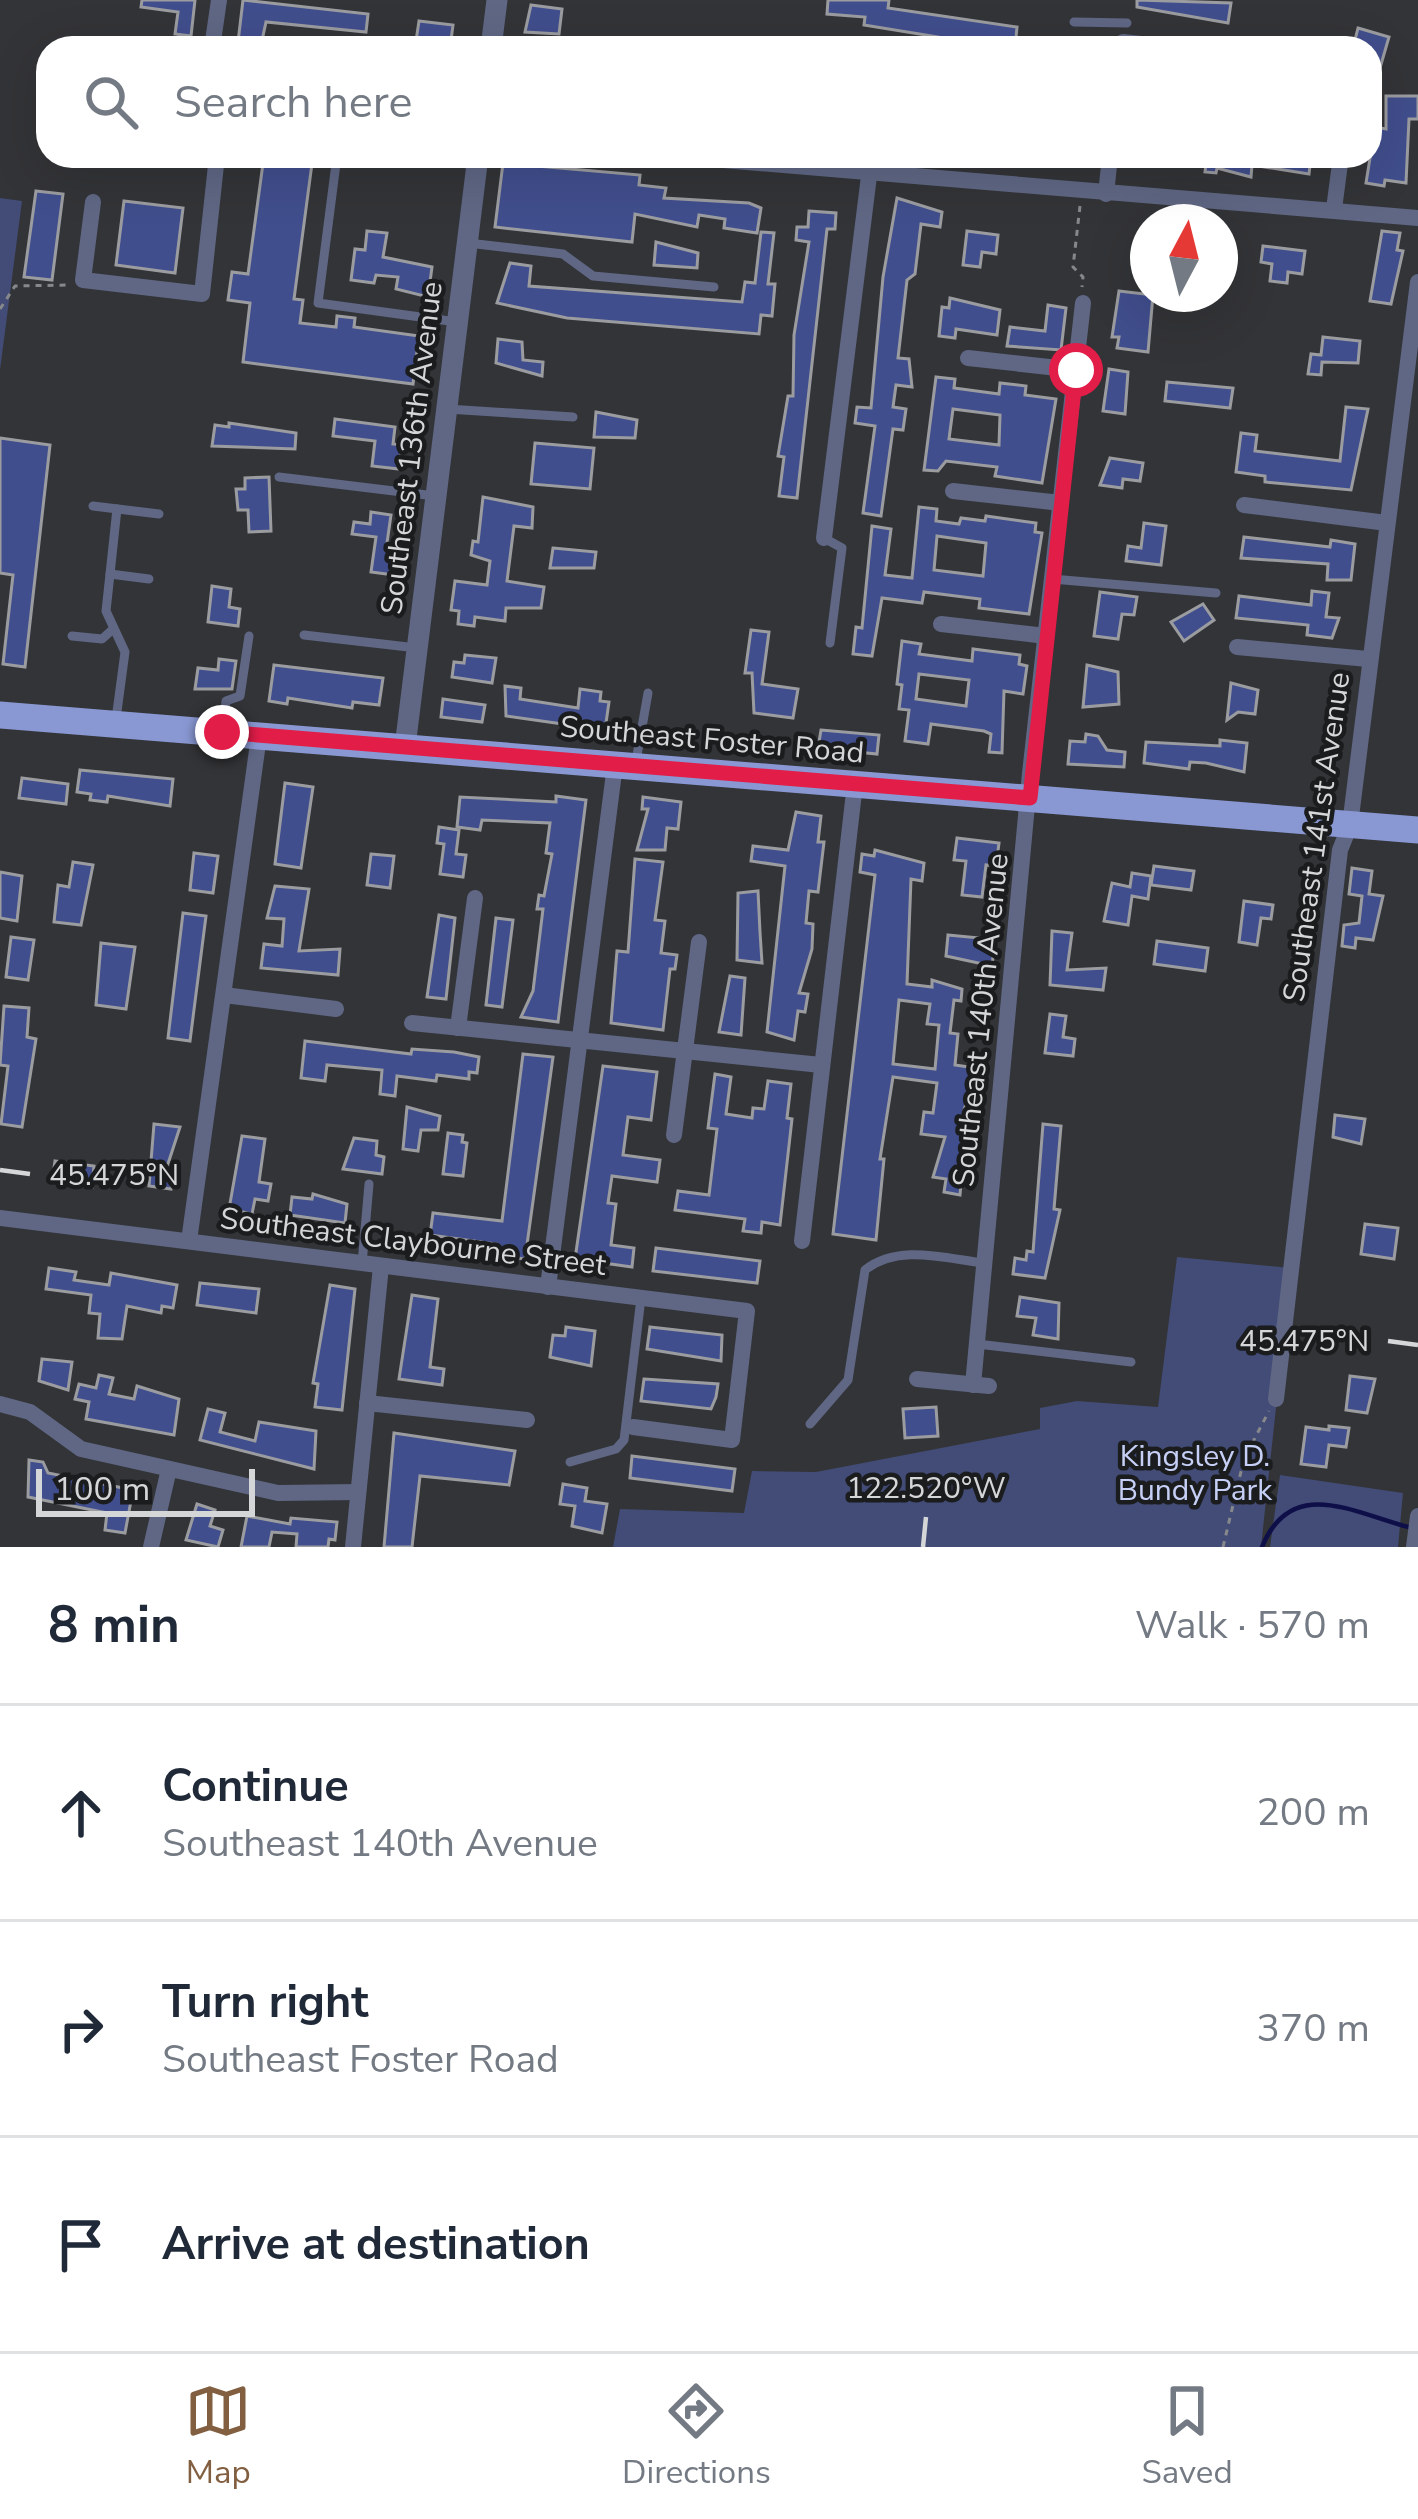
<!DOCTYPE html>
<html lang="en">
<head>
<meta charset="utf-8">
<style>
  :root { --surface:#fff; --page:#f6f6f7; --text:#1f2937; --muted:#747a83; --line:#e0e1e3; --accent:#815f40 }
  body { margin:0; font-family:"Nunito Sans",sans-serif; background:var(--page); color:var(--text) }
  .compass { position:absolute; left:1130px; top:204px; width:108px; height:108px; border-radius:50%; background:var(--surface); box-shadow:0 12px 48px #0002; rotate:7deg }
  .scale { position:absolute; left:36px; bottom:30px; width:219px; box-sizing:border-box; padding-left:12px; border:6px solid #d5d6d8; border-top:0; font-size:33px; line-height:42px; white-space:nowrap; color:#d5d6d8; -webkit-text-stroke:9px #1b1c1d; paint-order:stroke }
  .stop { position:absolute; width:36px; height:36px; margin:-27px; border:9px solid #e11d48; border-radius:50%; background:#fff }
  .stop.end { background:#e11d48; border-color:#fff; box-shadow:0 3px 12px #0008 }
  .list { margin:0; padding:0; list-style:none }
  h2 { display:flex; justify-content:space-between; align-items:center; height:156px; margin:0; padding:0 48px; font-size:51px }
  h2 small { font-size:39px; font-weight:400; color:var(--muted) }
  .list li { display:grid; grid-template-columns:78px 1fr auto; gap:36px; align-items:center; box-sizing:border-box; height:216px; padding:0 48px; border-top:3px solid var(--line) }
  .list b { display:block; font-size:45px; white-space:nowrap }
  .list p { margin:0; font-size:39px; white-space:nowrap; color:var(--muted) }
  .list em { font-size:39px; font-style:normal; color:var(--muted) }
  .icon { flex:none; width:66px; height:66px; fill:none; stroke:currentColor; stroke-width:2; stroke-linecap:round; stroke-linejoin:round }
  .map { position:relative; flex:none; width:1418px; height:1547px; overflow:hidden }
  .search { position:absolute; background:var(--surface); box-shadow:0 12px 48px #0002; left:36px; right:36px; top:36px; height:132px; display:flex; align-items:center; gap:30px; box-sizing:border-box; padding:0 42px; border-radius:36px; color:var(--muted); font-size:45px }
  .sheet { height:804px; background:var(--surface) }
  nav { display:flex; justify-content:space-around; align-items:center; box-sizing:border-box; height:168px; border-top:3px solid var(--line); background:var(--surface); font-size:33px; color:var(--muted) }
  nav a { display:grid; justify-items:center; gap:6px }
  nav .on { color:var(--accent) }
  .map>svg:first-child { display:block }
</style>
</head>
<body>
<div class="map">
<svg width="1418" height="1547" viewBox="0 0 1418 1547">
  <rect width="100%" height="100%" fill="#333437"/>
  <g fill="#424c76">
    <polygon points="0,198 22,201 0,370"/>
    <polygon points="1177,1257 1291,1268 1261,1547 613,1547 620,1509 744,1513 752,1471 816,1472 1040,1429 1040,1408 1077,1401 1158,1407"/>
    <polygon points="1280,1475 1403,1493 1398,1547 1270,1547"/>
  </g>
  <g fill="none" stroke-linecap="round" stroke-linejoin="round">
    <path stroke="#0e0f49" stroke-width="4.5" d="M1262 1547C1292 1474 1355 1514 1412 1528"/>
  </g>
  <g fill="#414e8d" stroke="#9b9ca0" stroke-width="3" fill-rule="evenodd">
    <polygon points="142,0 195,0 191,36 175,34 178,12 141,7"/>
    <polygon points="243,0 368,14 366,32 266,22 261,45 238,42"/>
    <polygon points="828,0 889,0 888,8 1017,27 1015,48 937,48 938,37 864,25 865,17 827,14"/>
    <polygon points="1137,0 1231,3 1228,23 1137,7"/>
    <polygon points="531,5 562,9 559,34 525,32"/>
    <polygon points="419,21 453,25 450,48 416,41"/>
    <polygon points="1358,28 1389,37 1380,68 1370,66 1370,48 1353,48"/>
    <polygon points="1386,96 1418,96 1418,119 1409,119 1406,183 1385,180 1384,186 1366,183 1375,127 1386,129"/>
    <polygon points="264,156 313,156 294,299 303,300 300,323 336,327 337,316 355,318 354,327 419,336 413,384 243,362 250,303 228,300 232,272 248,274"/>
    <polygon points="1207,156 1311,156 1309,174 1252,165 1251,177 1217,168 1216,173 1205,172"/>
    <polygon points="503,163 640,175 639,185 666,188 664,198 749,203 761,208 757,233 724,228 725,219 699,215 697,227 635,214 632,242 495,227"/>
    <polygon points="36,191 63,194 52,280 24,277"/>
    <polygon points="897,198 942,212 940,227 921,224 915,274 907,280 898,358 909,359 912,387 896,385 893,407 906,409 903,430 893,429 881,516 863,513 875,426 855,423 857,407 871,408 883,277"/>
    <polygon points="124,201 183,208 175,273 116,265"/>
    <polygon points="809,211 836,213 835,229 827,229 797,498 779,496 784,457 778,456 788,396 793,396 794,335 809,242 796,240 797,227 808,227"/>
    <polygon points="367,231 387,233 383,257 432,267 428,297 396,289 398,277 376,275 374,283 351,280 355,249 365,250"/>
    <polygon points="967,231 998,235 996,254 982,252 980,267 963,265"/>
    <polygon points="1382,231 1400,233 1397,250 1403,251 1391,304 1370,301"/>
    <polygon points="761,232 774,233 768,284 775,284 772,316 761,315 759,334 567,318 497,303 510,263 531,266 529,286 742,302 745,282 755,283"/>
    <polygon points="656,242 698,253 697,268 654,265"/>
    <polygon points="1263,246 1305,251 1302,274 1288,272 1287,283 1270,281 1272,264 1261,262"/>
    <polygon points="1119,291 1153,295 1148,352 1117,348 1119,337 1112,337"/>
    <polygon points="950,298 1000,310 997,335 956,329 955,338 939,336 942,307 949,308"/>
    <polygon points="1048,305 1066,308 1061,350 1007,346 1010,327 1045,331"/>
    <polygon points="1323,337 1360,341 1358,363 1322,362 1321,375 1308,374 1311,354 1321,355"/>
    <polygon points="498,339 522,342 523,360 543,362 542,376 496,363"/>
    <polygon points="1109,369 1128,372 1125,414 1103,411"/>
    <path d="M936 377 955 379 954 388 999 394 1000 383 1026 386 1025 395 1056 399 1042 483 995 476 997 467 946 461 938 471 924 470ZM953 409 1000 415 999 445 949 439Z"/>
    <polygon points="1167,382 1233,388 1230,408 1165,401"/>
    <polygon points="1346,407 1368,409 1351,490 1265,482 1265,476 1236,472 1241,433 1257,435 1255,451 1340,461"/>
    <polygon points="596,412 637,420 635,438 594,437"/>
    <polygon points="335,419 395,427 393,444 402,445 399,469 372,466 375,441 333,436"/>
    <polygon points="229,423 296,433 295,449 212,446 215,425 229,427"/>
    <polygon points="0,438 50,445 25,667 3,664 13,575 0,573"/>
    <polygon points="535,443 594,448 590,489 531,484"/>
    <polygon points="1110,458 1143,463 1140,481 1123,479 1122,488 1100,485"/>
    <polygon points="269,477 271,531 249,532 248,510 238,510 236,489 245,489 245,478"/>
    <polygon points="483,497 533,507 532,528 514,526 507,581 544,587 541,608 506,608 505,621 475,617 474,626 458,624 459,611 451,610 455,581 487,585 490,561 471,555 473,541 478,542"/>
    <path d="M919 507 937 509 936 521 959 524 961 518 985 521 986 516 1036 523 1035 532 1042 533 1029 614 979 608 980 599 924 592 922 603 882 598 872 656 853 654 856 627 862 628 872 526 891 529 885 575 912 578ZM937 536 986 543 983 576 934 570Z"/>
    <polygon points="371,512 391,515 386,550 397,551 394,575 371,572 376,537 352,534 354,522 370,524"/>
    <polygon points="1144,523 1166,526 1161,565 1126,561 1128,546 1141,548"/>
    <polygon points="1244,537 1330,547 1331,540 1355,544 1351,580 1327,580 1328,564 1241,558"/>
    <polygon points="553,548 596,552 594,568 550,568"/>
    <polygon points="212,586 231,589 229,607 240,609 238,626 208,622"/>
    <polygon points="1312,591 1329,593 1326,617 1339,618 1332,638 1307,635 1308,625 1236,618 1239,596 1311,605"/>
    <polygon points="1100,592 1137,597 1134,615 1122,614 1118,639 1094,636"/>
    <polygon points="1203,604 1214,620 1184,641 1171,622"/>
    <polygon points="751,630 769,632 762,684 798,689 793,718 754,713 752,673 745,673"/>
    <path d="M902 641 921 644 919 654 972 661 973 649 1020 655 1019 664 1027 666 1023 694 1004 691 1002 753 989 752 991 734 984 731 931 724 928 744 905 741 909 710 899 709 902 685 897 684ZM919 674 969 680 966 706 916 699Z"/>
    <polygon points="465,655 496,658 492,683 452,677 454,662 464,663"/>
    <polygon points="219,659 236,661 232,689 195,689 198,668 218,670"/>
    <polygon points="274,665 383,678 379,705 353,702 352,708 288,698 287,704 269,701"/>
    <polygon points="1087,665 1118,672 1119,704 1083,707"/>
    <polygon points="1231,683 1258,690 1255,714 1238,712 1227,720"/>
    <polygon points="505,686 521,688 520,699 578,708 580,689 601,692 600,701 609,702 605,730 506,716"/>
    <polygon points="443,699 485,705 482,722 441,717"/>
    <polygon points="821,730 879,735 877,754 818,748"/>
    <polygon points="1086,734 1098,736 1107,750 1125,752 1124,767 1068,764 1070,741 1085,742"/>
    <polygon points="1220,740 1247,743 1244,772 1206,763 1190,762 1189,769 1144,763 1146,742 1220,746"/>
    <polygon points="80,770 173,779 170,806 108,796 107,802 90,800 91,794 77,792"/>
    <polygon points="22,778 68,784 66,804 19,798"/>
    <polygon points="285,783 313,787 301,868 275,864"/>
    <polygon points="556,796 586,800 558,1022 521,1017 533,991 543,909 537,909 539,895 544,896 552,854 546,853 550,823 482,820 480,830 457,827 460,797 556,802"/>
    <polygon points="643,797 681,802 678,829 667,828 665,850 637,850 648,809 642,809"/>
    <polygon points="796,812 821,816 818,842 824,842 818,892 809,891 806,923 813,924 812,949 799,993 808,994 805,1012 798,1011 794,1040 767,1032 785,866 751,861 753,846 788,850"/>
    <polygon points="439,827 459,830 456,854 466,855 463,877 440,874 444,844 437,843"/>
    <polygon points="957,838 999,843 996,866 986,865 982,897 962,895 966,861 954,860"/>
    <path d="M875 850 924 863 922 881 911 879 907 984 932 987V980L962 989 961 1001 954 1000 950 1033 958 1034 955 1065 976 1068 959 1128H966L960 1195 944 1192 946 1179 933 1177 945 1137 921 1134 924 1112 933 1113 937 1083 893 1077 880 1159H884L876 1240 833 1234 875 875 860 872 862 854 874 856ZM899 1000 930 1004 927 1024 939 1025 935 1069 893 1064Z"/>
    <polygon points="194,853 218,856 213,893 190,890"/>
    <polygon points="371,854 394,856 390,888 367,885"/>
    <polygon points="635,859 663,862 655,920 665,921 661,953 677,955 675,969 670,969 663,1030 611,1023 617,951 628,952"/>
    <polygon points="73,862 93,865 81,925 54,922 58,885 69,887"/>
    <polygon points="1154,866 1194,871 1191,890 1151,885"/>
    <polygon points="1352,868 1372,871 1369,894 1383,896 1373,940 1356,938 1355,948 1342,946 1344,925 1359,923 1362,896 1349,894"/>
    <polygon points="0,872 22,876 17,921 0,918"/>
    <polygon points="1132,873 1151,876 1148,899 1132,896 1128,925 1104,921 1112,883 1130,887"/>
    <polygon points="275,886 309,889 299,951 340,949 338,975 261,968 264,944 282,946 284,919 267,918"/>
    <polygon points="758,891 760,932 762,963 737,960 738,893"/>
    <polygon points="1244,901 1273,905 1271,919 1261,918 1257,945 1239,942"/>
    <polygon points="183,913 206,916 190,1041 168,1038"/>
    <polygon points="439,915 455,918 446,999 427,997"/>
    <polygon points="496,918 513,920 502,1007 486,1005"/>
    <polygon points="1052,931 1072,933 1067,970 1106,968 1103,990 1050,985"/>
    <polygon points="948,935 980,938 979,946 994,948 992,966 946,956"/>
    <polygon points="11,937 34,940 28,980 6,977"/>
    <polygon points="1157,941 1208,948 1205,971 1154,964"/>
    <polygon points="101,943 135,947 126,1009 96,1005"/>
    <polygon points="730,976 745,978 741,1035 719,1032"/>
    <polygon points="4,1006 29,1008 27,1037 36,1039 22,1127 1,1124 8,1066 0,1065"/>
    <polygon points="1050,1014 1066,1016 1063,1037 1075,1039 1073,1056 1045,1053"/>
    <polygon points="305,1041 411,1054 412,1049 454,1052 479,1057 477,1073 469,1072 469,1079 437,1075 436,1081 397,1076 395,1096 380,1094 382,1070 327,1065 325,1081 301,1078"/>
    <polygon points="523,1054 553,1057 525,1259 495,1255 496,1244 430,1235 433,1213 502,1221"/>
    <polygon points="603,1066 657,1072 651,1120 628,1117 623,1155 660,1160 657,1182 612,1176 608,1203 616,1204 611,1245 634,1248 632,1267 575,1259"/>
    <polygon points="715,1074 731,1077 726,1114 752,1118 753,1108 764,1109 768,1081 791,1084 787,1118 792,1119 780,1225 762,1222 761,1233 743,1231 745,1219 675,1210 678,1191 709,1195 717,1129 708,1128"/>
    <polygon points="407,1107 440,1116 438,1130 421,1130 418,1151 403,1149"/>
    <polygon points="1335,1115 1365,1119 1361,1144 1333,1137"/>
    <polygon points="154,1124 180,1127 165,1173 173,1175 171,1189 149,1186"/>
    <polygon points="1043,1124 1061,1126 1054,1209 1060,1210 1045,1278 1013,1274 1015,1258 1026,1260 1027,1251 1033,1252"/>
    <polygon points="448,1133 463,1135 462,1142 467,1143 463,1176 443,1174"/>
    <polygon points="242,1136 265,1139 259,1182 271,1184 268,1201 255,1199 252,1214 229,1209"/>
    <polygon points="354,1138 377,1141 376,1155 384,1157 382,1174 343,1169"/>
    <polygon points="55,1161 94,1166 92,1187 52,1182"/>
    <polygon points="313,1194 347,1204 345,1223 290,1215 292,1197 312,1199"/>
    <polygon points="1365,1224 1398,1228 1394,1259 1361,1254"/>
    <polygon points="656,1248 760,1261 757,1283 653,1271"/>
    <polygon points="49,1268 76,1272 74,1280 109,1285 111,1273 177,1285 173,1308 162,1306 161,1313 127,1306 122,1339 98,1338 100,1314 89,1313 91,1295 46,1289"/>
    <polygon points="200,1283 259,1289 256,1313 197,1305"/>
    <polygon points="330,1285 355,1289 342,1410 315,1407 318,1384 313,1383"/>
    <polygon points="412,1295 438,1299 430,1367 444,1369 442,1385 399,1379"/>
    <polygon points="1020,1297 1059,1303 1058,1339 1033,1335 1036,1318 1017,1316"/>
    <polygon points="566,1327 595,1331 591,1366 550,1357 553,1335 565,1336"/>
    <polygon points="650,1327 722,1335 721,1361 647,1349"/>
    <polygon points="42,1359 72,1362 68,1390 39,1381"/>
    <polygon points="99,1375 113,1378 109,1394 134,1399 137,1386 179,1399 174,1435 86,1419 89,1402 75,1399 79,1384 96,1388"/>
    <polygon points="1350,1376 1375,1379 1367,1413 1346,1410"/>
    <polygon points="644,1379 718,1384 716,1397 711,1409 641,1401"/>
    <polygon points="936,1407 938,1436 905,1438 903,1409"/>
    <polygon points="208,1409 225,1413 220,1432 255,1441 259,1422 316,1431 314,1469 200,1440"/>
    <polygon points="1329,1426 1349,1428 1346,1447 1329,1445 1326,1467 1301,1464 1306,1427 1329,1430"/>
    <polygon points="394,1433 515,1451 509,1485 420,1476 412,1547 384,1547"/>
    <polygon points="632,1456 735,1469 732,1491 630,1478"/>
    <polygon points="29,1460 43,1462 48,1473 133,1490 125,1533 105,1530 107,1513 28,1497"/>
    <polygon points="563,1484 587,1488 585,1501 607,1504 602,1533 572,1526 575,1506 560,1504"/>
    <polygon points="197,1504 215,1510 210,1526 223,1530 218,1547 186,1540"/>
    <polygon points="247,1516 290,1524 291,1518 337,1522 335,1540 329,1539 328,1547 296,1547 297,1534 272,1532 269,1547 241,1547"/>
  </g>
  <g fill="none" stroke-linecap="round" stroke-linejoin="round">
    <g stroke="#87888b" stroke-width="3" stroke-dasharray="6 6" stroke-linecap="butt">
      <polyline points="1080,206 1073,267 1083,277 1082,287"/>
      <polyline points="0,309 15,286 69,285"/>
      <polyline points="1223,1547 1244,1459 1269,1411"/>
    </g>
    <g stroke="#5f6784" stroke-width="9">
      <polyline points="1074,22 1127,23"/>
      <polyline points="337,156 318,303 457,322"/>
      <polyline points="404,156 476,165"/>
      <polyline points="468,243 563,254 593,276 714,287"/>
      <polyline points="447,409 573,417"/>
      <polyline points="279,477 435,496"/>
      <polyline points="93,506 159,514"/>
      <polyline points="824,538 842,548 830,643"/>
      <polyline points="110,574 149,579"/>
      <polyline points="1052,579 1216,593"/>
      <polyline points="304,635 417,648"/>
      <polyline points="72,636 102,639 112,630"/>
      <polyline points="116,719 125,652 106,611 117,509"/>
      <polyline points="223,727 226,701 240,696 249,636"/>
      <polyline points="636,761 648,693"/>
      <polyline points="362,1264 369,1184"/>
      <polyline points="977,1344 1131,1362"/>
      <path d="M810 1424 848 1380 865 1270C898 1244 943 1258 983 1263"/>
      <polyline points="570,1462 616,1449 624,1440 641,1298"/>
    </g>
    <g stroke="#5f6784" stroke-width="16">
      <polyline points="1123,42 1176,48"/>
      <polyline points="212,48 219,0"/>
      <polyline points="675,156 1418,218"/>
      <polyline points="1106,194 1110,156"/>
      <polyline points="93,202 83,280 202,294 217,156"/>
      <polyline points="1334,209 1341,156"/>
      <polyline points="968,358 1076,370"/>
      <polyline points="953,491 1061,503"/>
      <polyline points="1244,505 1387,523"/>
      <polyline points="824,538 869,176"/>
      <polyline points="941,624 1046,636"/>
      <polyline points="1237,647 1368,659"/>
      <polyline points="224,995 336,1009"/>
      <polyline points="412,1023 821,1065"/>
      <polyline points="458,1028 475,898"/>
      <polyline points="674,1135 699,942"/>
      <polyline points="0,1218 747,1311 732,1440 633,1427"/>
      <polyline points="189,1241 259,736"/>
      <polyline points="802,1241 855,784"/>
      <polyline points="548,1287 615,765"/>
      <polyline points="917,1379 989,1386"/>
      <polyline points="973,1385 1030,773 1083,303"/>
      <polyline points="1276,1399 1340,850 1350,825 1418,282"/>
      <polyline points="367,1403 527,1420"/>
      <polyline points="0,1404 30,1412 81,1449 278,1493 358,1492"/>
      <polyline points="151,1547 169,1469"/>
      <polyline points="353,1547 381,1266"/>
      <polyline points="1414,1547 1418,1516"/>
    </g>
    <g stroke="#5f6784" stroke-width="21">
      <polyline points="491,48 497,0"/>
      <polyline points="405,747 478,156"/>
    </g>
    <polyline stroke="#8998d3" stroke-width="27" points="0,715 1418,830"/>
  </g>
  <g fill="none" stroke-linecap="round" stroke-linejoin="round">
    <polyline stroke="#e11d48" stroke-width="15" points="222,732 1030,798 1076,370"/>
  </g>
  <path fill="none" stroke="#d5d6d8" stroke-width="4.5" d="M0 1170 30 1174M1388 1341 1418 1345M923 1547 926 1517"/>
  <g text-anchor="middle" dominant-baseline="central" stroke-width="9" stroke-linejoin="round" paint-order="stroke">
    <g font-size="30" fill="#d5d6d8" stroke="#1b1c1d">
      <text transform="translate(412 448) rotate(-83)">Southeast 136th Avenue</text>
      <text transform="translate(712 740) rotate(5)">Southeast Foster Road</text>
      <text transform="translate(1317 837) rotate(-82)">Southeast 141st Avenue</text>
      <text transform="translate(981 1020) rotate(-84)">Southeast 140th Avenue</text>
      <text transform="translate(413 1242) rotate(7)">Southeast Claybourne Street</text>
    </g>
    <g font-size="30" fill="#c6d0f6" stroke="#1b1c1d">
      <text x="1195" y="1456">Kingsley D.<tspan x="1195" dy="34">Bundy Park</tspan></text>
    </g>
  </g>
  <g font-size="30" text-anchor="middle" fill="#d5d6d8" stroke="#1b1c1d" stroke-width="9" stroke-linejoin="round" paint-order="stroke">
    <text x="114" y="1185">45.475°N</text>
    <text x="1304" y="1351">45.475°N</text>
    <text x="926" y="1498">122.520°W</text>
  </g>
</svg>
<svg class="compass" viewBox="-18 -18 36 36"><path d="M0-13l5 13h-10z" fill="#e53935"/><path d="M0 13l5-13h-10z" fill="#747a83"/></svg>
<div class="scale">100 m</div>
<div class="stop" style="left:1076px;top:370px"></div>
<div class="stop end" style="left:222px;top:732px"></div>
<div class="search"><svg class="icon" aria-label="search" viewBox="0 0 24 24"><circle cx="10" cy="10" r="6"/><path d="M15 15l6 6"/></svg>Search here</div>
</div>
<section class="sheet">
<h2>8 min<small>Walk · 570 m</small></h2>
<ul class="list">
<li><svg class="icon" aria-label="ahead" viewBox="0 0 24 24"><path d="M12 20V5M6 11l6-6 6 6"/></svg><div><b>Continue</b><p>Southeast 140th Avenue</p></div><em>200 m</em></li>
<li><svg class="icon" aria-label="right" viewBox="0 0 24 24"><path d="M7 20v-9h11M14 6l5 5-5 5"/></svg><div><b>Turn right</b><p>Southeast Foster Road</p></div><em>370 m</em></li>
<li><svg class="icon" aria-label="arrive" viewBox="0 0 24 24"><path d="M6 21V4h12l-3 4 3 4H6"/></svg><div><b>Arrive at destination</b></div></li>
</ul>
</section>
<nav>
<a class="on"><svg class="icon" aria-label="map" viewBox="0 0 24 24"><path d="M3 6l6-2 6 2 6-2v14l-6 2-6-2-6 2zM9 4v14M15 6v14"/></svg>Map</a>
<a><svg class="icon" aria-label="directions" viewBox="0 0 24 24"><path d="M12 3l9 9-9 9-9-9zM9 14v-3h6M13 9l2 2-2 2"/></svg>Directions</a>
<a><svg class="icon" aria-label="saved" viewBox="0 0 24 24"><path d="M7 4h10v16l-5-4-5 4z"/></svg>Saved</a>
</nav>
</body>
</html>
